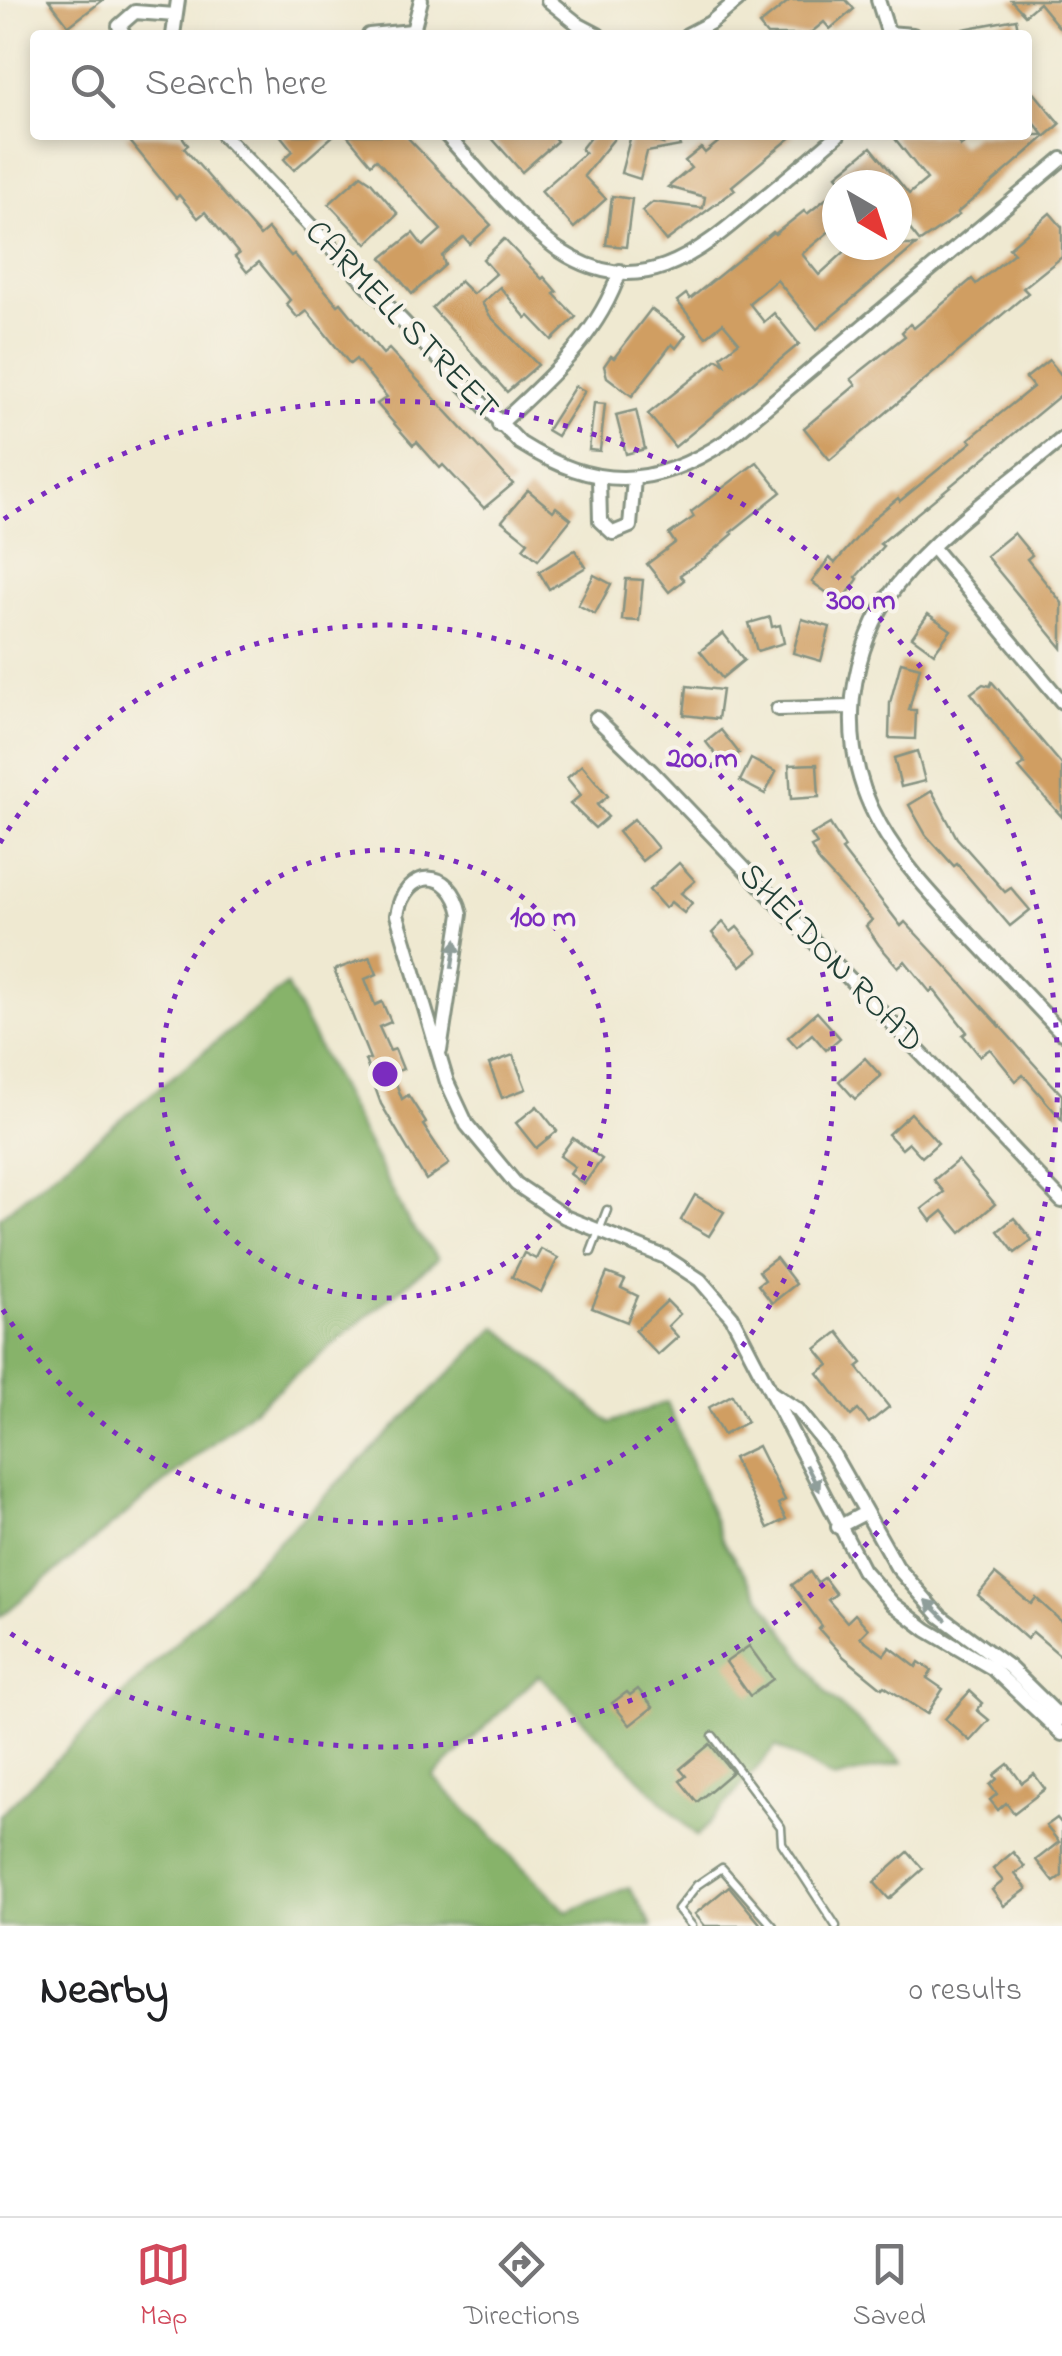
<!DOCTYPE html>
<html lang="en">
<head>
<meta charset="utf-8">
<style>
  :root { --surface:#fff; --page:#f6f6f6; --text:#202124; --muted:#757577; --line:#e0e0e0; --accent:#d1495b }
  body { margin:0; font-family:"Indie Flower",sans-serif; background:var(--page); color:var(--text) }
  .compass { position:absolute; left:822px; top:170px; width:90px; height:90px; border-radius:50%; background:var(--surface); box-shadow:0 5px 15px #0003; rotate:141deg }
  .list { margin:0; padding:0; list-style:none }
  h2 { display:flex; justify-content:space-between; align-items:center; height:130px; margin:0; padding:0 40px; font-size:42px }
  h2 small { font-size:32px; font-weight:400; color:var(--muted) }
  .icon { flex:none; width:55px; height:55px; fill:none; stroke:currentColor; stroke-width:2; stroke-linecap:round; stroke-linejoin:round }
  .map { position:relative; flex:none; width:1062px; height:1926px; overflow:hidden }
  .search { position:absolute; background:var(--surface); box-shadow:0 5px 15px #0003; left:30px; right:30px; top:30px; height:110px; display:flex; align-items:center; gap:25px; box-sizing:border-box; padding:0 35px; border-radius:10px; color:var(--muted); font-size:38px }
  .sheet { height:290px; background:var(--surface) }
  nav { display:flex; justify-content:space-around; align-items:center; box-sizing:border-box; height:140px; border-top:2px solid var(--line); background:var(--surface); font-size:28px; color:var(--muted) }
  nav a { display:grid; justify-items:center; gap:5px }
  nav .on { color:var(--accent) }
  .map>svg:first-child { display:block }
</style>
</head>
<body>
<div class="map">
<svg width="1062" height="1926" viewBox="0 0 1062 1926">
  <rect width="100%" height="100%" fill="#f7f3e8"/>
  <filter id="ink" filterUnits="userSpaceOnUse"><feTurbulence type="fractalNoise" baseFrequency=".01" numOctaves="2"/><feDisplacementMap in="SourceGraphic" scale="20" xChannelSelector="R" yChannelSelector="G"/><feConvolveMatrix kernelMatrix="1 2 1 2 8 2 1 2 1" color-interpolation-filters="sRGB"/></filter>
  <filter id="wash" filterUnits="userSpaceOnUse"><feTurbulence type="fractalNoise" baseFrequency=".0048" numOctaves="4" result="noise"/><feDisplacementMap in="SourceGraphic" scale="40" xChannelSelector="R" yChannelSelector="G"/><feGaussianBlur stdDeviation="2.25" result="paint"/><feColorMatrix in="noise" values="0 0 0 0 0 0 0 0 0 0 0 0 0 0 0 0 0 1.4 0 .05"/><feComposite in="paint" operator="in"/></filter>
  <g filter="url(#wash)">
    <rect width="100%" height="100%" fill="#efe9d1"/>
    <g fill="#87b36b" stroke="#537850" stroke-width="2.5">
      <polygon points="286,985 410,1225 438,1258 0,1617 0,1217"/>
      <polygon points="497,1327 610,1423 667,1402 723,1542 828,1695 903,1762 834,1779 776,1746 697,1837 539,1675 433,1777 567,1912 629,1887 652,1926 0,1926 0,1815"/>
    </g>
    <g id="blocks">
      <g fill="#d09e62">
        <polygon points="49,0 103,0 69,26"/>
        <polygon points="790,0 846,0 854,9 830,29 824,22 808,35 767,35 759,25"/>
        <polygon points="1011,0 1062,0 1062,31 1039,3 1025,15"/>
        <polygon points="1016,19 1019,35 963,35 963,29"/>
        <polygon points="1027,84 1060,124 957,213 959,215 920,242 897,213 897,185 845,185 837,175 871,147 909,194 927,179 892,135 951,135 961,146 975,135 1044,135 1027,114"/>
        <polygon points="125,135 181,135 188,145 184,148 260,236 268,229 291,256 294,254 338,305 341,303 383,354 389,349 513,484 484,508 443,465 440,468 417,442 413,445 377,404 387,397 356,359 350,364 307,311 298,318 286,304 290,300 259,262 247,272 235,257 239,254 205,212 198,218 179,195 176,198"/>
        <polygon points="280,135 334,135 294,170 284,159 293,151"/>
        <polygon points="347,135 405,135 491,225 470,244 464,237 442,256 445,265 412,294 382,258 413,233 423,246 441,230 376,159 371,164"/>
        <polygon points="489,135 552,135 557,141 522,172"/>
        <polygon points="592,135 617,135 584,176 606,199 574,228 541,191 585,153 581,149"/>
        <polygon points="631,135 663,144 661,135 677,135 680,146 647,152 640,179 621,173"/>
        <polygon points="727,135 794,135 732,186 735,190 666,241 642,211 653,202 703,208 705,197 668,187 691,168 685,161 701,148 705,153"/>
        <polygon points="361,175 370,181 398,214 367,244 329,204"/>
        <polygon points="837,190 837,225 802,254 819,275 852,245 916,245 817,329 777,280 749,303 764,322 774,313 799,344 675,447 648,414 717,359 725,364 721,356 739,342 723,323 706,337 677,301 686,294 690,299 773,232 775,234 804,211 807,214"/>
        <polygon points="612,196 632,199 626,247 606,245"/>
        <polygon points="1050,213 1062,227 1062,257 1023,288 1028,293 830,460 804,428 856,385 851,379 905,336 902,332 910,324 914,328 972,279 976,284 1014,253 1009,248"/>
        <polygon points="504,239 542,279 544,277 557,292 554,294 576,317 552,340 529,316 526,318 500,287 482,303 490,316 538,365 507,392 432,308 460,281 473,294 496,274 483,259"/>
        <polygon points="651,309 686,335 676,348 672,344 632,396 607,377 604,366 611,356 614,358"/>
        <polygon points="1049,360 1062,376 1062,394 880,544 883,546 856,577 858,579 841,603 812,582 829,558 835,563 875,517 898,498 900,501 972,442 969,439 1033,387 1026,378"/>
        <polygon points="575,386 585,391 557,436 547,430"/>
        <polygon points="594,403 605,404 600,451 589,450"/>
        <polygon points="636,410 645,449 626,454 616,415"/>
        <polygon points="757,462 781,492 731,532 733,534 705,558 680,575 684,580 669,592 647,564 675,543 669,534 694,517 691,512"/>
        <polygon points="528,490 553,511 556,507 571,519 538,560 523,548 528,542 502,521"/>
        <polygon points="1014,533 1032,555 1027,559 1062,603 1062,648 986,556"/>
        <polygon points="575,550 586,567 549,589 539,572"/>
        <polygon points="594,575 611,584 595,614 578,605"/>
        <polygon points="626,579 643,580 639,621 622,620"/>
        <polygon points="928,614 951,630 934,653 912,637"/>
        <polygon points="770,617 772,627 780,625 784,643 757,651 749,623"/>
        <polygon points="802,619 830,627 821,661 793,653"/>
        <polygon points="723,633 744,660 722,678 700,651"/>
        <polygon points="901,662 920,667 909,710 916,710 915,739 889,738 890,703"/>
        <polygon points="992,682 1062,765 1062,817 1019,768 1025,764 971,693 983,684 990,686"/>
        <polygon points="687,686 722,690 718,719 684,715"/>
        <polygon points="721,730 739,753 724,765 706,742"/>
        <polygon points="917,751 925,781 901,787 894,758"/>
        <polygon points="751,759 776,772 765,794 740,781"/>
        <polygon points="817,764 819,797 791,799 789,765"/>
        <polygon points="582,765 608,796 597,805 608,817 595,828 570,804 581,795 567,778"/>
        <polygon points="932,791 957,838 1005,892 1011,888 1030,910 1010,926 957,864 954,866 926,835 909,805"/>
        <polygon points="634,819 658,848 642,861 618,832"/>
        <polygon points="830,824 845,848 842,850 901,926 905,922 934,953 1062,1095 1062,1120 1023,1075 1016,1081 990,1049 980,1056 963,1035 967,1032 933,989 930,992 905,961 898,967 879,945 866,926 872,920 820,863 811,847 817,844 811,835"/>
        <polygon points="679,863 695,881 681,893 692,903 684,913 671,902 665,908 649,890"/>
        <polygon points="723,922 731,932 737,927 758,952 741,966 712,933"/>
        <polygon points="370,957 377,974 365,979 375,1005 382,1002 391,1022 379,1027 390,1051 395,1049 403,1069 392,1073 402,1099 408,1095 426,1123 423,1125 449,1164 426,1180 381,1104 365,1060 370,1059 334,970"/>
        <polygon points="817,1012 840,1038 826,1050 812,1034 797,1047 788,1037"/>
        <polygon points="513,1055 526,1089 502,1098 489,1064"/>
        <polygon points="865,1058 881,1076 855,1099 839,1081"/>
        <polygon points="537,1106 557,1131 536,1148 516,1123"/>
        <polygon points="911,1113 938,1143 922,1157 909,1143 902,1149 888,1134"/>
        <polygon points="573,1138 602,1159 584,1184 570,1174 575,1167 560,1156"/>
        <polygon points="958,1160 995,1204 961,1233 943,1211 931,1221 922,1209 944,1192 934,1180"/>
        <polygon points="695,1195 724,1212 709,1236 681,1220"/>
        <polygon points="1014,1218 1032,1240 1015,1253 998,1231"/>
        <polygon points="541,1249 558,1258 541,1292 512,1277 524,1253 536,1259"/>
        <polygon points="776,1258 796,1284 772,1303 758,1285 765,1280 759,1271"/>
        <polygon points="607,1273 625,1280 621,1288 638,1296 627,1322 592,1308"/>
        <polygon points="667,1301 680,1314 668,1326 678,1337 658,1355 635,1331"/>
        <polygon points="838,1332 862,1363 857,1367 889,1407 869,1423 858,1410 851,1416 818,1373 829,1365 816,1349"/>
        <polygon points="732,1395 747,1422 723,1435 708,1408"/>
        <polygon points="758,1446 785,1500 778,1504 786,1519 768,1528 733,1458"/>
        <polygon points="810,1572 817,1583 824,1578 836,1594 828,1600 847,1622 855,1614 868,1629 860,1637 884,1655 890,1647 916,1667 919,1662 932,1671 927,1678 943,1689 927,1714 884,1686 882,1688 844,1657 819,1629 822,1626 792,1585"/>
        <polygon points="995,1574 1031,1604 1036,1598 1062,1622 1062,1657 1033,1632 1027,1639 978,1595"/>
        <polygon points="749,1646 773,1679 750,1696 726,1662"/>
        <polygon points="638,1689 653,1707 630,1725 612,1703 627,1692 630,1695"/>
        <polygon points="970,1691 983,1703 977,1710 989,1720 970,1741 945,1719"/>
        <polygon points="710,1744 732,1772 697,1802 680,1781 686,1776 680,1769"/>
        <polygon points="1008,1764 1022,1783 1034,1774 1045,1789 1014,1813 1006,1803 998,1810 990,1800 997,1794 990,1785 997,1779 994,1775"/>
        <polygon points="1057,1818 1062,1824 1062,1876 1054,1882 1036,1860 1059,1842 1046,1826"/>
        <polygon points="908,1852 923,1869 889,1899 874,1882"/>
        <polygon points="1013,1852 1025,1867 1015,1874 1027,1889 1004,1906 992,1890 1003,1881 993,1869"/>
        <polygon points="729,1886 733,1891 762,1926 705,1926 695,1914"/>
      </g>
    </g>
  </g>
  <g filter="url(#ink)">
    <use href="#blocks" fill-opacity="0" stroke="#879382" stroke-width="2.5"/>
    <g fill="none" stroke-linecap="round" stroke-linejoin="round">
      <g stroke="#879382" stroke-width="11">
        <g id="lane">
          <polyline points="591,1252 607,1210"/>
          <polyline points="713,1736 781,1827 782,1843 836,1926"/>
          <polyline points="692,1926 678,1909 697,1885 722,1868 773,1926"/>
        </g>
      </g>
      <g stroke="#879382" stroke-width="18">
        <g id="street">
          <polyline points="548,0 579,25 598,35"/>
          <polyline points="878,0 889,35"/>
          <polyline points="888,33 913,35"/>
          <polyline points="124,35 119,26 135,12 175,15"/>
          <polyline points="173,35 178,0"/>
          <polyline points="369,35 412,31"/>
          <polyline points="412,35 421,0"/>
          <polyline points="687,35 710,23 738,0"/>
          <path d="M223 135 520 443C594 490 653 490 726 441L1062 159"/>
          <path d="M446 135C477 168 523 225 559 250 639 303 696 255 756 204 784 181 811 158 838 135"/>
          <path d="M499 425C548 379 598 337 620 271"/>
          <path d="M1062 439C1008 484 940 530 897 585 872 617 858 657 853 697 843 798 898 859 963 928 996 963 1029 998 1062 1033"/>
          <polyline points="599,479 600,521 613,533 630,526 634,479"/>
          <polyline points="933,548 1062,702"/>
          <polyline points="778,709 852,707"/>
          <polyline points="596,718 651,771 1062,1201"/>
          <path d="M440 1051 461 914C451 866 405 867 397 915L447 1082 467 1125 516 1184 565 1217 665 1257 700 1280 732 1317 863 1570 893 1604 927 1630 992 1668 1062 1734"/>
          <polyline points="772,1393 798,1410 833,1454 897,1567 940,1616 1009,1667 1062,1719"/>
          <polyline points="838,1527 865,1513"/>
        </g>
      </g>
      <use href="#lane" stroke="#fff" stroke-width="6"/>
      <use href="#street" stroke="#fff" stroke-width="12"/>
    </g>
    <defs><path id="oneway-solid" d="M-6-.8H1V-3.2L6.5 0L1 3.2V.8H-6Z" transform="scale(2.5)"/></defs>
    <g fill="#8f9e9a">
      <use href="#oneway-solid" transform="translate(454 954) rotate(-81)"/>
      <use href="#oneway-solid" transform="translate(813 1478) rotate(63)"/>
      <use href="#oneway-solid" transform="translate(936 1610) rotate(-135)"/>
    </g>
  </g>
  <g fill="none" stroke="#7b2cbf" stroke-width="5" stroke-dasharray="5 10">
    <circle cx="385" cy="1074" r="224"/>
    <path d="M0 843A449 449 0 1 1 0 1305"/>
    <path d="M4 519A673 673 0 1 1 4 1629"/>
  </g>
  <g text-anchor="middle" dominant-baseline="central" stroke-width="8" stroke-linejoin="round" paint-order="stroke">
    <g font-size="35" fill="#1f3d34" stroke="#f7f3e8">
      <text transform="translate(401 321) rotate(46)">CARMELL STREET</text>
      <text transform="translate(830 959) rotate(46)">SHELDON ROAD</text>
    </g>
  </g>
  <circle cx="385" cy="1074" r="15" fill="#7b2cbf" stroke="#f7f3e8" stroke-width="5"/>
  <g font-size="30" text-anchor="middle" font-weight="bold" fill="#7b2cbf" stroke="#f7f3e8" stroke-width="8" stroke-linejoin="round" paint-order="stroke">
    <text x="861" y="609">300 m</text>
    <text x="702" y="767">200 m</text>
    <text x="543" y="926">100 m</text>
  </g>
</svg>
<svg class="compass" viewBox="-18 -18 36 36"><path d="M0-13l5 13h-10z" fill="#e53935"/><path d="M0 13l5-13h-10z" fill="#757577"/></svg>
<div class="search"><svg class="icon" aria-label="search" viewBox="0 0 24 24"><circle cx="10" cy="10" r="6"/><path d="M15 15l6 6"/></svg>Search here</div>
</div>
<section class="sheet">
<h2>Nearby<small>0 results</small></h2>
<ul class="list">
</ul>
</section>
<nav>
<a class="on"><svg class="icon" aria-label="map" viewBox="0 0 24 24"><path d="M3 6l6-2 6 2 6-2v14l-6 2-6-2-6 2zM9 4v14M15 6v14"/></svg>Map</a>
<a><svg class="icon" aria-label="directions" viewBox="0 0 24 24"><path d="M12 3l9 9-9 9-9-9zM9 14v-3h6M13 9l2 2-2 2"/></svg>Directions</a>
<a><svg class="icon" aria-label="saved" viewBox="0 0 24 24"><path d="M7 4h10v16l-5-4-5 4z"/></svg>Saved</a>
</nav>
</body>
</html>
